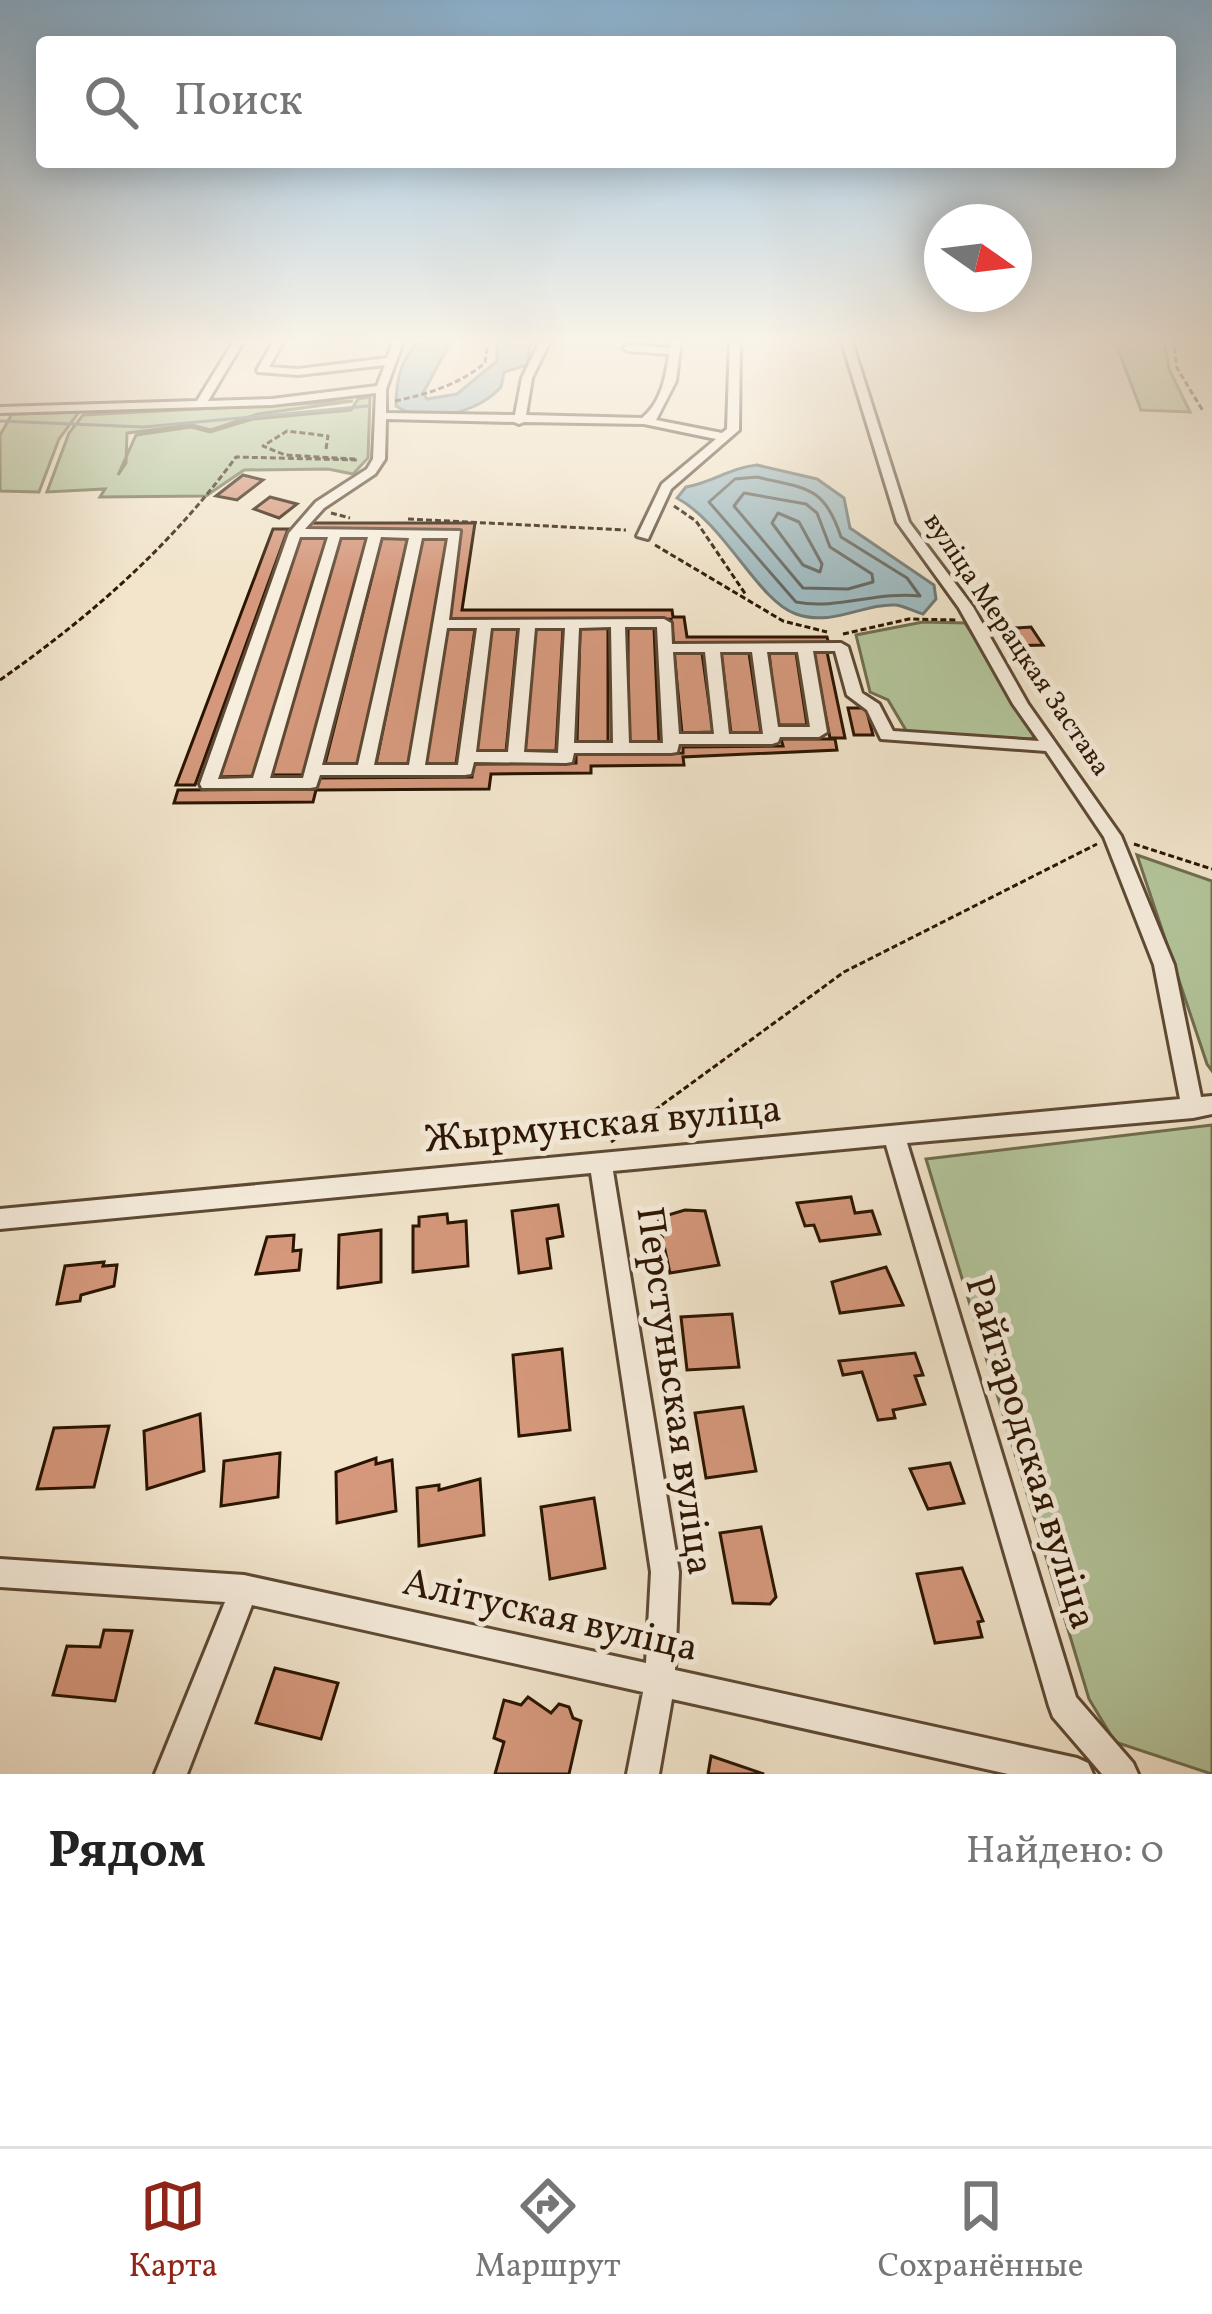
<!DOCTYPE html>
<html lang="ru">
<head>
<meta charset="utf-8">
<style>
  :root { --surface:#fff; --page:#f6f6f6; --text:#222; --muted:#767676; --line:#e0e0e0; --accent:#8f2418 }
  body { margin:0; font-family:Vollkorn,serif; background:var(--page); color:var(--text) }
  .compass { position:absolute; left:924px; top:204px; width:108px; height:108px; border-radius:50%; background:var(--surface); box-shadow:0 6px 30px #0003; rotate:104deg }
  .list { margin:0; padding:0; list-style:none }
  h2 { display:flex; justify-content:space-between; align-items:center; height:156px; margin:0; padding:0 48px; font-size:51px }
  h2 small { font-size:39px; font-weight:400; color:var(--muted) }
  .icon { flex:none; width:66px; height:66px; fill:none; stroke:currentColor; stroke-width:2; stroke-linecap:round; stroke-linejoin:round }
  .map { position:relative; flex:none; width:1212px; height:1774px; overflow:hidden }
  .search { position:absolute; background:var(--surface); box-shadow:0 6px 30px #0003; left:36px; right:36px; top:36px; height:132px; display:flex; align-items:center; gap:30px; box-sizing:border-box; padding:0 42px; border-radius:12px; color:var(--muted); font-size:45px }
  .sheet { height:372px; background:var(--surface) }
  nav { display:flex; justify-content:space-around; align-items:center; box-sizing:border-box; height:168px; border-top:3px solid var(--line); background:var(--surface); font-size:33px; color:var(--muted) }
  nav a { display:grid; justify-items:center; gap:6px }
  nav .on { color:var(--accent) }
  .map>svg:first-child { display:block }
</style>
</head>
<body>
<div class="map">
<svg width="1212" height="1774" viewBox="0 0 1212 1774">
  <rect width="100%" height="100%" fill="#f2e5cc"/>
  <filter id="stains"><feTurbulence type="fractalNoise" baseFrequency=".00167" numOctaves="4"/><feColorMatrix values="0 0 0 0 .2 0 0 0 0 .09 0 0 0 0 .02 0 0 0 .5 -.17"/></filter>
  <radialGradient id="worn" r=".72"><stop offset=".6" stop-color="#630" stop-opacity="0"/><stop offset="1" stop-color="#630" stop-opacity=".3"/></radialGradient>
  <g fill="#b4c69c" stroke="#706e4e" stroke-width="3">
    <polygon points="1114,339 1164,339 1169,369 1190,412 1141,410"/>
    <polygon points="370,397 368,458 353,474 328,469 244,470 206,496 100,497 105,489 47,492 69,433 83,415 353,401 258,414 211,430 192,425 127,433 126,463 118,475 136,435 191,427 210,432 253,419 351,410 358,399"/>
    <polygon points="79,412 59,439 39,492 0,491 0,435 12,414"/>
    <polygon points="923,622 965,623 1038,734 1031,739 907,732 888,700 870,692 856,635"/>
    <polygon points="1137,855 1212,881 1212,1071 1207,1064"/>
    <polygon points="1212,1125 1212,1774 1115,1742 1089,1699 926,1159"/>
  </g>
  <g fill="#a0bcc2" stroke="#717975" stroke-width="3">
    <path d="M421 339H452L423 393 427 399 457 394 497 361V339H531L527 365 504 372 501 387C478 413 426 426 396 406 396 379 401 358 421 339Z"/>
    <path d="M757 465 817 479 844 498 850 528 934 585 936 599 923 614C915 612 904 606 896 605 864 603 833 627 796 614 758 601 725 524 677 498L686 487C714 482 729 468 757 465Z"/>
  </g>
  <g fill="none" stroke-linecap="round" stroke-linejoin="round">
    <g stroke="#666862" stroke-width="3">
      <path d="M757 477C806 489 824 485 841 537L907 578 920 596C878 591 837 610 796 602L709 502 735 479Z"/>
      <polygon points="744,493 806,504 817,513 830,547 872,574 873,582 848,589 803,588 734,506"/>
      <polygon points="778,513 799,522 822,564 820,572 803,565 772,523"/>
    </g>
    <polyline stroke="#717975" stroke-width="3" points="0,421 144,427 368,406"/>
  </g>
  <g fill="#d5987c" stroke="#2b1501" stroke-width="3">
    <polygon points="243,475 263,480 237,500 216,496"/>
    <polygon points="270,497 297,504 279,518 254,509"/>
    <polygon points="303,523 475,523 462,610 672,610 673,617 684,617 687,637 827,637 829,645 674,645 671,619 446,620 461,531 300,531"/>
    <polygon points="273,529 288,529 195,785 176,785"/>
    <polygon points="301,537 327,537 253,776 219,777"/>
    <polygon points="341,537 367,537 304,775 270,775"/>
    <polygon points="382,537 408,537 358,764 325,764"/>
    <polygon points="422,537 448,537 409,764 376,764"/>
    <polygon points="518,627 506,752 475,752 490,628"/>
    <polygon points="1031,627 1043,645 1011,646 1000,629"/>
    <polygon points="535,628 563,628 556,751 525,751"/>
    <polygon points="580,628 608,628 608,743 577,743"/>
    <polygon points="628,628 654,628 659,742 628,742"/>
    <polygon points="446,629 475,629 456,764 423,764"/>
    <polygon points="813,652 827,652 845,738 830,738"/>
    <polygon points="674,653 702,653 713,732 682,733"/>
    <polygon points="721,653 749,653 761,733 731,733"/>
    <polygon points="769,653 796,653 807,725 777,725"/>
    <polygon points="848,708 866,708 873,735 854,735"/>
    <polygon points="781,739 835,739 837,750 683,757 684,765 591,766 591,773 491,774 489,789 316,790 313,802 174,803 178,790 314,789 317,778 472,777 474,764 576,763 576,754 683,753 683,747 783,746"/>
    <polygon points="851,1197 855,1213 872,1211 880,1234 820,1241 814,1225 805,1226 797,1203"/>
    <polygon points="558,1205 563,1236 547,1239 551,1268 519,1273 512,1211"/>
    <polygon points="685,1210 705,1211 719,1265 670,1273 658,1218"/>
    <polygon points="447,1214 448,1223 466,1221 468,1266 413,1272 413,1226 419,1226 419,1217"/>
    <polygon points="381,1230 381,1282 338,1288 339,1235"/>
    <polygon points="294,1235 293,1251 301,1250 299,1270 256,1274 267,1237"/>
    <polygon points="104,1262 103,1266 117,1265 114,1286 81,1295 80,1301 57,1304 65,1266"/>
    <polygon points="886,1267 903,1305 840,1313 832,1282"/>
    <polygon points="732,1314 739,1367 687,1370 681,1317"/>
    <polygon points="562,1349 570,1430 519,1436 513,1355"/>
    <polygon points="915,1353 923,1375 915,1376 925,1404 893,1410 895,1418 878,1420 862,1372 843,1375 839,1361"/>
    <polygon points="743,1407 756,1471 706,1478 695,1413"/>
    <polygon points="200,1414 204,1471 147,1489 144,1431"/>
    <polygon points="109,1426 94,1487 37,1489 54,1428"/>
    <polygon points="280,1453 278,1497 221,1506 224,1461"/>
    <polygon points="376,1458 376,1464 392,1460 396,1511 337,1523 336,1472"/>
    <polygon points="950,1463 964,1503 928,1509 910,1469"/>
    <polygon points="480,1479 484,1535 419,1546 417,1488 439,1485 439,1490"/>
    <polygon points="594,1498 605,1568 550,1579 541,1507"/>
    <polygon points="761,1527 776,1597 770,1604 733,1603 720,1533"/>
    <polygon points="962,1568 983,1621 978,1622 982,1637 935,1643 917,1574"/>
    <polygon points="104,1630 132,1631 115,1701 53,1695 67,1646 100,1647"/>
    <polygon points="275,1668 338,1683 321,1739 256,1723"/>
    <polygon points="528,1697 551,1713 559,1704 569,1707 573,1718 581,1721 569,1774 495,1774 504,1742 494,1738 504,1700 521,1705"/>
    <polygon points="711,1756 764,1774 708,1774"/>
  </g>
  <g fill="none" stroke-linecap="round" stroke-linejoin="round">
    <g stroke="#5d4934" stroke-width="6">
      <path id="minor" d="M235 339H245L208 401 272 399 377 386 385 365 298 375 258 372 257 370 275 339H285L269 367 298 369 387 358 394 339H404L386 389V413L515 415 522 378 541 339H551L532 378 526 415 642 418C661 403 666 377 669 354L628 351 623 348 628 345 670 348 671 339H681L676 381 656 420 722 433 727 429 730 339H740L739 430 671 489 648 539 637 536 662 484 716 439 644 424 524 422 519 424 514 422 386 419 385 459 375 474 324 508 305 529 460 531 449 620 664 619 671 623 672 644 841 643 848 647 862 693 879 704 893 731 1039 741 1013 704 959 608 897 522 841 339H851L909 522 973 607 1028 704 1121 836 1174 965 1201 1097 1212 1096V1114L1193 1118 907 1143 1076 1697 1133 1763 1138 1774H1102L1053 1717 1049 1706 886 1145 613 1171 679 1572 675 1670 1077 1758 1088 1763 1093 1774H1008L672 1699 659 1774H627L643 1692 252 1605 187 1774H155L225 1602 0 1587V1559L244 1575 646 1663 651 1572 591 1173 0 1229V1209L1180 1099 1154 965 1104 837 1046 751 881 739 867 710 847 695 835 651H813L827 732 819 737H780L778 742 772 744H679L677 752 671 753H574L572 762 566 763 474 762 471 774 465 775H320L316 787 310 788H202L200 784 289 533 316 502 367 469 373 459 376 393 272 405 0 413V407L197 401ZM300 537H328L253 778 218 779ZM340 537H368L303 778H270ZM381 537 409 538 358 765H322ZM422 538H448L409 765H374ZM611 627 613 743H574L579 628ZM625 627H657L663 743H629ZM447 628H477L458 765H425ZM491 628H520L508 752H476ZM535 628H565L558 753 524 752ZM673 652H705L714 734H679ZM720 652H752L763 734H729ZM767 652H798L810 727H778Z"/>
    </g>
    <g stroke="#2b1501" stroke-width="3" stroke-dasharray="6 3" stroke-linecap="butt">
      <polyline points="1173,339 1177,368 1203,411"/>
      <path d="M395 401C428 394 458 385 485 363L488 339"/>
      <polyline points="326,449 328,436 287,431 263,446 285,455 355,459"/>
      <polyline points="674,506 696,521 746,595"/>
      <polyline points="331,513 350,518"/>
      <polyline points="408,519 626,530"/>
      <polyline points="655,545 783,621 827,632"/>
      <polyline points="843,634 909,619 957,620"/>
      <path d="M0 680C91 616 170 547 236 457L359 460"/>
      <polyline points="1134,844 1212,869"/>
      <polyline points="611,1142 844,972 1097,844"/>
    </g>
    <use href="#minor" fill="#f7eede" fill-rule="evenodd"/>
  </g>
  <linearGradient id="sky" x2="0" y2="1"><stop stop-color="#8bb7d9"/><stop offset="0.58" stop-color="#f9f3e8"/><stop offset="1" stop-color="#f9f3e8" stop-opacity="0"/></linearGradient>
  <rect width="1212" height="587" fill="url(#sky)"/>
  <g text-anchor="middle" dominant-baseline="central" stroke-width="10" stroke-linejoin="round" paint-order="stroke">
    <g font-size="27" fill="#2b1501" stroke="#f7eede">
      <text transform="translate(1016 645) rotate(56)">вуліца Мерацкая Застава</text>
    </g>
    <g font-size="39" fill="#2b1501" stroke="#f7eede">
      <text transform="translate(603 1126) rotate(-5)">Жырмунская вуліца</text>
      <text transform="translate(673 1391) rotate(82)">Перстуньская вуліца</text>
      <text transform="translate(1029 1453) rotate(73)">Райгародская вуліца</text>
      <text transform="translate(550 1617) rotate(13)">Алітуская вуліца</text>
    </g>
  </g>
  <rect width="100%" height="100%" filter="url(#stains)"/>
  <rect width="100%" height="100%" fill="url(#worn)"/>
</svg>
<svg class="compass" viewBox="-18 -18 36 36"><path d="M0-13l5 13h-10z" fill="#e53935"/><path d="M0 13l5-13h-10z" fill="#767676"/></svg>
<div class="search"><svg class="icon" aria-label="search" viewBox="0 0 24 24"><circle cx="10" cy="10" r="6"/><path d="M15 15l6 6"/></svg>Поиск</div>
</div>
<section class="sheet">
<h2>Рядом<small>Найдено: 0</small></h2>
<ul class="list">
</ul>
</section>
<nav>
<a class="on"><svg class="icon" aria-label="map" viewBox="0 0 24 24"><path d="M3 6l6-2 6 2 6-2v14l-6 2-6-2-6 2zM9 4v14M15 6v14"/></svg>Карта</a>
<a><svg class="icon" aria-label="directions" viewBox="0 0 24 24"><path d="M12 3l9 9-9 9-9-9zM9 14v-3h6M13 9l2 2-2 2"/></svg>Маршрут</a>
<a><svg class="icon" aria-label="saved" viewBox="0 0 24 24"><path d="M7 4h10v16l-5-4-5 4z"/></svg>Сохранённые</a>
</nav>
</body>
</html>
